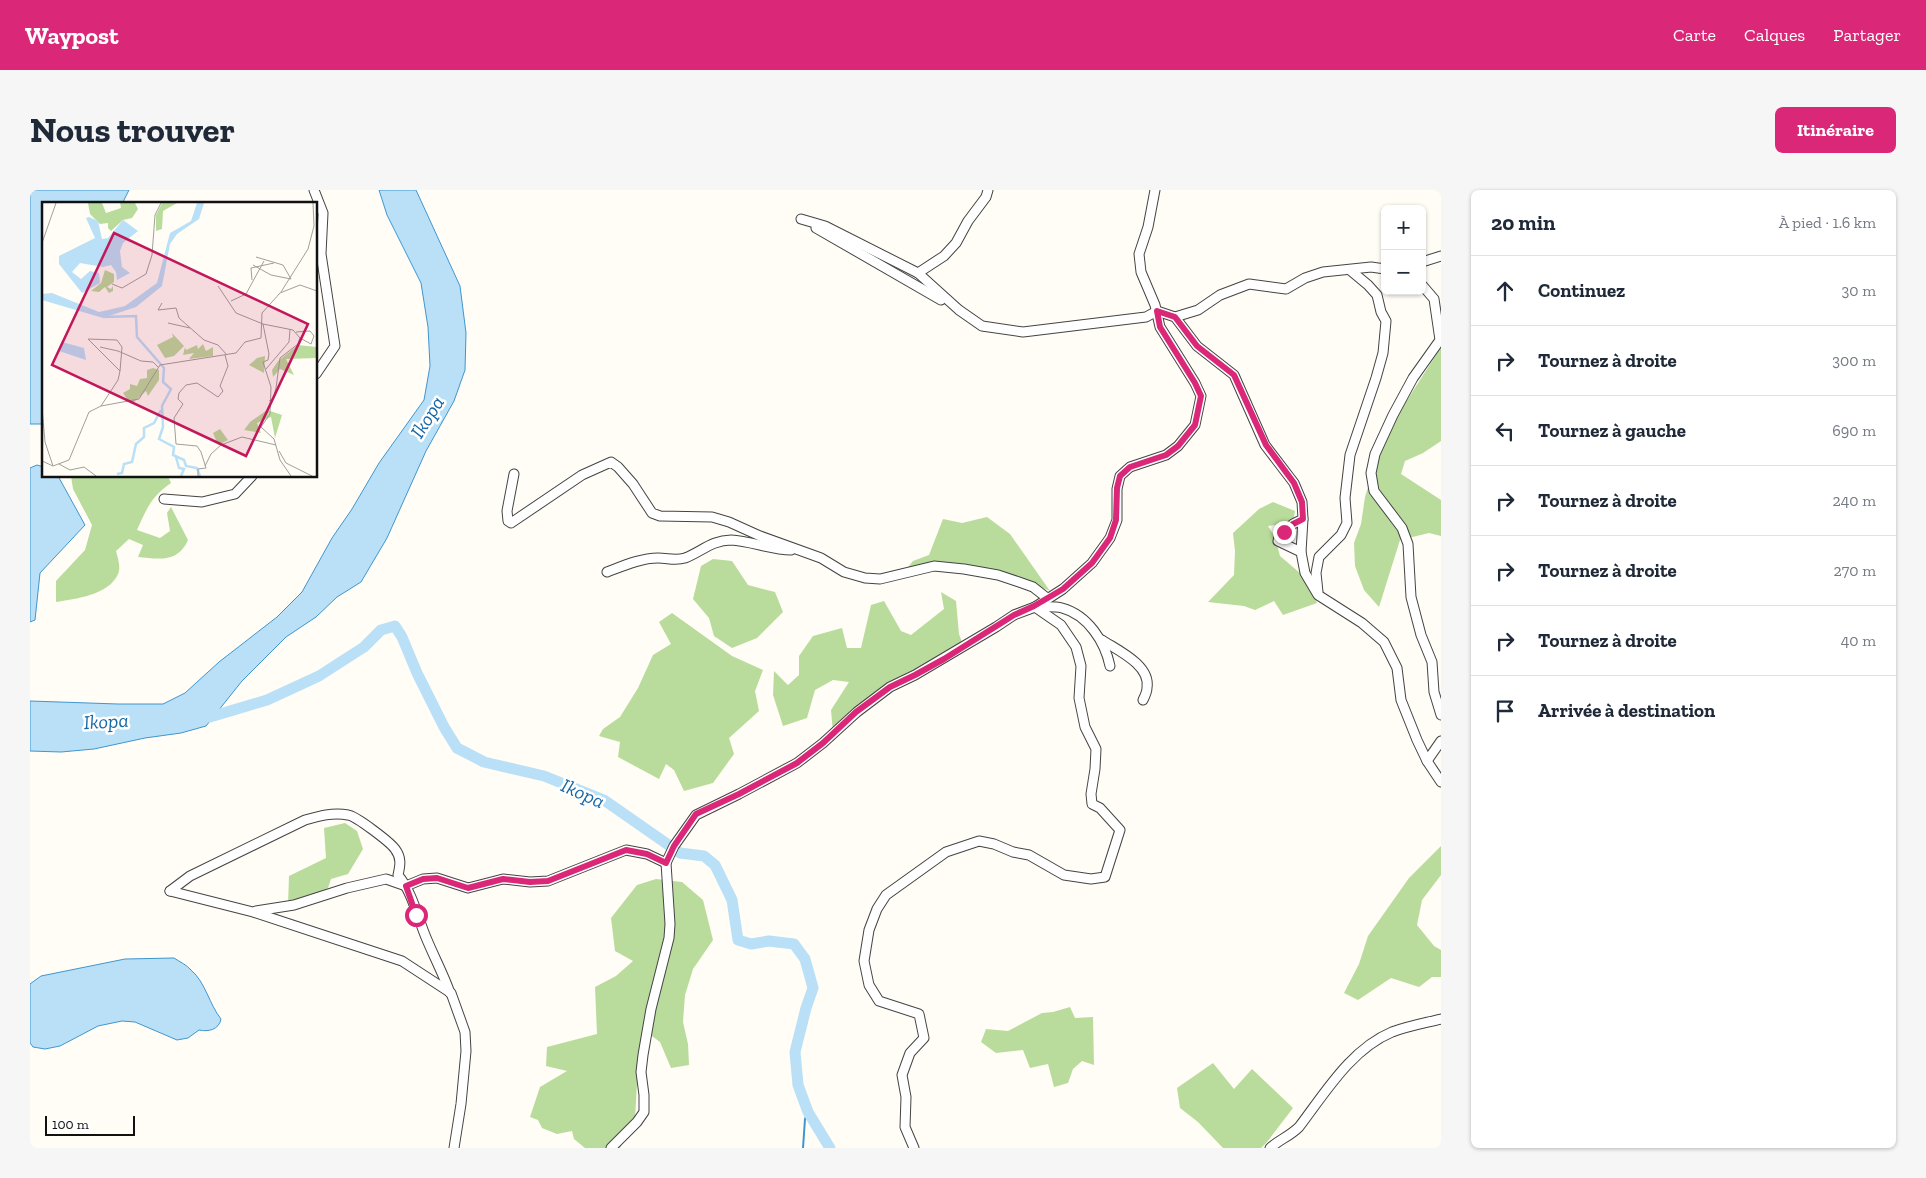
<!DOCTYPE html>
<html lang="fr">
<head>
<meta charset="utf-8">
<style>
  :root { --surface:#fff; --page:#f6f6f7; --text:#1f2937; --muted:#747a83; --line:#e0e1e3; --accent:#db2777 }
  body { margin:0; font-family:"Zilla Slab",serif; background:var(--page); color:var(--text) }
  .controls { position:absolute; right:15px; top:15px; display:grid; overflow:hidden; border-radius:8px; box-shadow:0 1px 4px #0004 }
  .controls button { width:45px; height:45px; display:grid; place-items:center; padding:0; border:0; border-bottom:1px solid var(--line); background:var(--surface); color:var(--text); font:25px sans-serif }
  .scale { position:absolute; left:15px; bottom:12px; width:90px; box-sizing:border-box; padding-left:5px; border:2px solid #111; border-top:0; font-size:14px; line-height:18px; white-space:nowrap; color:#111; -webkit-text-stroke:4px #fff; paint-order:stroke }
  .stop { position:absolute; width:15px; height:15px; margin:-11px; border:4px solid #db2777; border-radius:50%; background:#fff }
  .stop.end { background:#db2777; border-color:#fff; box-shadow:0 1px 5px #0008 }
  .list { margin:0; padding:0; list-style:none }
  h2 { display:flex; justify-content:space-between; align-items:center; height:65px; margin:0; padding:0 20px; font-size:21px }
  h2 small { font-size:16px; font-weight:400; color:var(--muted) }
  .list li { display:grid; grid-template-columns:32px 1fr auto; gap:15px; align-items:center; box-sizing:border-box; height:70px; padding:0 20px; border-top:1px solid var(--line) }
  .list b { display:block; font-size:19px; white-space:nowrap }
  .list em { font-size:16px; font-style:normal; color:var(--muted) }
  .icon { flex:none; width:28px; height:28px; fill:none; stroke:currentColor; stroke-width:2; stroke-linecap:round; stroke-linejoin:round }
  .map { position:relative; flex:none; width:1411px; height:958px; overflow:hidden; border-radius:8px }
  header { display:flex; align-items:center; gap:30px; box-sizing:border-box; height:70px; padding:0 25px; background:var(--accent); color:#fff }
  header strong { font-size:24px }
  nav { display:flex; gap:28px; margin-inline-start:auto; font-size:18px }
  .intro { display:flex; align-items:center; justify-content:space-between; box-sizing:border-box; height:120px; padding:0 30px }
  h1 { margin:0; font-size:35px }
  .button { padding:12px 22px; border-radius:8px; background:var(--accent); color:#fff; font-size:18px; font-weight:700 }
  main { display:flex; gap:30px; padding:0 30px }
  aside { flex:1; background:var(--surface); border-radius:8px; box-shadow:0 1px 4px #0004 }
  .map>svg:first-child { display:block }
</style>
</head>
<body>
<header>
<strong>Waypost</strong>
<nav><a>Carte</a><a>Calques</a><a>Partager</a></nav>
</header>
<div class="intro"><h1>Nous trouver</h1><a class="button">Itinéraire</a></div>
<main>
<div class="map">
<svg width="1411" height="958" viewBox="0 0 1411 958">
  <rect width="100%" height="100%" fill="#fffdf5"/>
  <g fill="#b9dc9c">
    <polygon points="1411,157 1411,251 1393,263 1375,271 1371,284 1411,310 1411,346 1399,343 1370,350 1349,417 1334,400 1325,376 1324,353 1331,334 1335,307 1353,248"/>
    <path d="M41 286H138L141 293C121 307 117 318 107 340L130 348 140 341 137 323 141 317 158 350C148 373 129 369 108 367L113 355 99 349 86 361C88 368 91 378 88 384 79 405 45 409 26 412V391L55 360 62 335 43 299Z"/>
    <polygon points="1243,312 1265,321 1263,333 1238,336 1245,347 1250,366 1277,389 1287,413 1253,425 1244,411 1225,420 1214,416 1178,412 1204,385 1205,361 1203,343 1229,319"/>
    <polygon points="957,327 980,344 1020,401 999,392 919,378 875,381 883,371 899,365 913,329 932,333"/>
    <polygon points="683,369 702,371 718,395 745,402 753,422 727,448 702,458 684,446 679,428 663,409 671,376"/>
    <polygon points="911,402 926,411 929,444 933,455 895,478 869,488 838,511 803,542 801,520 819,492 803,490 785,500 777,528 753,536 743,505 744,481 758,495 769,485 769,466 783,446 812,438 817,458 831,458 841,415 854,411 871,441 881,445 914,419"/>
    <polygon points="642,423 702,466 733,480 725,501 729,521 699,548 704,564 683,593 654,601 644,580 636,574 629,589 588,567 590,552 569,546 573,539 590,527 608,498 623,465 641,454 629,432"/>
    <polygon points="315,633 327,641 333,659 318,684 301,689 298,698 272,718 258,715 259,686 296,668 294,638"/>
    <polygon points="1411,656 1411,685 1392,710 1387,735 1404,756 1411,760 1411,787 1402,787 1389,797 1361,788 1328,810 1314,803 1329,774 1338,746 1379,688"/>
    <polygon points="626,689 652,692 673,710 683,750 663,779 655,805 653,832 658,854 659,875 641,878 630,852 615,841 609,859 605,929 590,958 555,958 544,949 542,941 527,944 512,938 508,930 500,927 510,897 537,881 516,876 517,857 567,844 565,797 586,786 603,771 585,761 581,728 607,695"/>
    <polygon points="1040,817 1045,828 1063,827 1064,875 1052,871 1043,879 1038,893 1024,897 1018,874 1000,878 993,860 966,863 951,852 956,839 978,841 1012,823 1023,822"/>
    <polygon points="1183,873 1204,899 1222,879 1263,918 1237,952 1231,958 1193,958 1168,932 1150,918 1147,898"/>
  </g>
  <g fill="#b9e0f7" stroke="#3f96cf">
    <polygon points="0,0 99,0 92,14 14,14 14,234 0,234"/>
    <polygon points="349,0 386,0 430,96 436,143 435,180 424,211 396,261 357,348 331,392 307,407 286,427 256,447 212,491 176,536 151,543 115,548 64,559 31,562 0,561 0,511 88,514 133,514 155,503 189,472 247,427 272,402 302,348 322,319 349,273 394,210 400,176 398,137 391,93 357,25"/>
    <polygon points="7,275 14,277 14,286 28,286 55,335 10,383 5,430 0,432 0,278"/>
    <path d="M144 768C150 772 157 775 161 780 176 793 179 814 191 829 189 840 178 842 169 840L158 848 147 850 105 832 92 831 68 836 30 856 15 859 3 857 0 853V794L11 786 95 769Z"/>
  </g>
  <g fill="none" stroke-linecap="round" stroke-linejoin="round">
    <polyline stroke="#3f96cf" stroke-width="2" points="773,958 775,929 778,922"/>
    <polyline stroke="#b9e0f7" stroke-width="11" points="169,527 180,527 237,510 289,486 334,457 351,440 365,436 372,447 387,483 414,537 427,558 454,572 514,586 574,610 650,663 674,666 685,675 702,710 708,750 721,754 739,751 764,754 775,769 783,798 776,818 765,862 768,895 778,922 800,958"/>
    <g stroke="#444" stroke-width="11">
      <g id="minor">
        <polyline points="284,0 293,23 291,64 305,156 286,184"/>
        <polyline points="771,29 795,36 888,83 929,120 952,136 993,142 1116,127 1127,121 1145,127 1167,156 1204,185 1235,255 1264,293 1272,312 1273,329 1263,334 1249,347 1248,351 1271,362 1275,383 1288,405 1332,433 1354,452 1367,478 1371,510 1387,550 1397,571 1411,592"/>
        <polyline points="786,38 911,110"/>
        <polyline points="1392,72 1411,66"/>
        <polyline points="888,83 914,66 926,53 938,31 956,7 958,0"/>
        <polyline points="1392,95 1404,109 1410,150 1383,188 1363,225 1345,264 1341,283 1344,301 1372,338 1378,354 1381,407 1391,445 1402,472 1404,502 1411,525"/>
        <polyline points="1145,127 1168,120 1190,105 1219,94 1256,99 1275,88 1293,82 1341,77 1355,79"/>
        <polyline points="484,284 477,321 478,331 481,333 552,285 581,272 588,277 603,294 622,323 630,326 682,327 699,332 730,346 791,368 814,382 835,388 850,389 904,376 934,379 968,385 989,392 1003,397 1017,408"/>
        <polyline points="134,309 172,312 205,304 222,286"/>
        <polyline points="1271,362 1273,329"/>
        <path d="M577 382C593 376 611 368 628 368 638 368 645 371 655 368 671 362 682 350 701 350 721 351 741 360 761 360"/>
        <polyline points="1288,402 1286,383 1289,367 1311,345 1317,333 1315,308 1320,265 1346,188 1353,163 1356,131 1351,122 1347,105 1338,95 1320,80"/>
        <path d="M1005 417C1014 417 1024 416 1032 418 1058 425 1075 452 1080 476"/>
        <path d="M1072 450C1087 460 1121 475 1117 498 1117 502 1115 506 1113 510"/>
        <polyline points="1397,571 1411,551"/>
        <polyline points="140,701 223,722 372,771 421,803 435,842 436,861 431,914 424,958"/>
        <path d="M140 701 160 686 275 630C289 626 303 622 318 625 326 626 360 652 365 659 372 668 370 676 368 685 382 702 387 725 395 745 403 765 413 783 420 803"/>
        <polyline points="226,721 264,715 317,698 356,689 376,696 393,689 407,688 438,698 473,689 500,692 518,691 596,660 617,664 636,673"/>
        <polyline points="581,958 607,932 614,922 614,905 611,882 613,865 621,819 639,748 640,734 636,673 644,656 666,625 709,604 767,573 793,553 827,522 860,497 885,485 966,437 984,425 1005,417 1033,399 1062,373 1080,348 1087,330 1087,299 1090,286 1100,277 1136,265 1148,256 1165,235 1171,206 1165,193 1130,137 1125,115 1111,82 1109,64 1118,37 1125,0"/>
        <polyline points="884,958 875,937 876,907 872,885 880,863 894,848 889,824 849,811 839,795 834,771 839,740 847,719 856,705 916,662 949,651 964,654 983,662 999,665 1034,685 1061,689 1075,687 1090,640 1070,618 1062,614 1061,604 1065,579 1066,559 1055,537 1049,508 1051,476 1046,457 1031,435 1005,417"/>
        <path d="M1240 958C1249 950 1260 946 1269 937 1295 903 1321 859 1362 842 1378 836 1395 833 1411 829"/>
      </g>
    </g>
    <use href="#minor" stroke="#fff" stroke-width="9"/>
  </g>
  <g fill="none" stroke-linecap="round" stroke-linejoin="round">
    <polyline stroke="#db2777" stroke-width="6" points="386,725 376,696 393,689 407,688 438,698 473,689 500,692 518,691 596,660 617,664 636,673 644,656 666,624 709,604 767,573 793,553 826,522 860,497 885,485 914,469 984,425 1004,416 1033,399 1062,373 1080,348 1086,330 1087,298 1090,286 1100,277 1136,265 1148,256 1165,235 1171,206 1165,193 1130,137 1127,121 1145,127 1167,156 1204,185 1236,255 1264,293 1272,312 1273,329 1263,334 1254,342"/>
  </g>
  <g text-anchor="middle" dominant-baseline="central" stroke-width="5" stroke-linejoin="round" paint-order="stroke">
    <g font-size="20" font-style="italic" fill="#1768a6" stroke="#fff">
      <text transform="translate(397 227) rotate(-58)">Ikopa</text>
      <text transform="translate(76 531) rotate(-3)">Ikopa</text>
      <text transform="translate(553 603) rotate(24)">Ikopa</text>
    </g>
  </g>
  <g transform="translate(12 12)">
    <rect width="275" height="275" fill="#fffdf5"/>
    <path d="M46 1H60L64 11 79 6 78 1H93L96 7 90 16 81 18 69 29 66 26V21L58 22 48 12ZM120 1H135L121 9 120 27 114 29V13ZM63 68 72 72V80L65 85 69 87 71 84V89L67 91 63 85 57 90 49 89 59 81ZM130 131 142 144 132 154 123 156 115 143 131 135ZM161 142 164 149 171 145V154L147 157 152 151 141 153 143 145 144 148 155 143 156 147ZM256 143 274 145 275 156 244 157 252 173 238 167 231 175 230 168 236 159ZM223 154 222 171 207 163 215 156ZM111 166 117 168V178L106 194 104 189 90 202 87 200 81 191 88 187V182L95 184 98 177 105 176V168ZM225 208 240 213 233 236 229 215 215 221 219 231 202 228 208 220ZM178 227 186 238 176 243 171 231Z" fill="#b9dc9c"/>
    <path d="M155 1H162L157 17 135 32 128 42 120 84 94 105 61 116 0 98V92L10 91 57 110 83 104 115 81 128 31 149 19ZM47 15 56 19 60 37 66 36 81 18 96 29 81 41 78 49 80 65 88 71 75 78 74 70 69 63 61 65 38 61 30 70 39 77 48 69 57 71 58 81 40 91 17 62V54L53 36 44 16ZM20 140 42 146 44 158 17 149Z" fill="#b9e0f7"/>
    <path fill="none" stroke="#b9e0f7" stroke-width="2.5" d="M61 115 94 114 95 135 122 166 121 180 129 187 120 204 121 225 117 237 132 245 131 253 142 258 144 264 155 266 158 274M134 255 137 266 142 267 139 274M75 272 80 271 82 262 90 260 94 242 102 235V226L112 221 119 208"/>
    <path fill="none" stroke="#a09f9a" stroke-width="1" d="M0 41 14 1M211 63 229 73 249 77 241 63 214 55M210 78 209 66 232 61M70 82 80 86 104 72 110 53 113 13 119 1M176 84 194 111 221 122 227 152 226 158 221 160 229 185 228 212 219 225 232 237 238 258 249 274M239 90 266 47 272 24 271 1M189 99 204 92 222 59M120 101 116 108 134 106 137 116 162 138 176 143 185 153M126 121 148 126M221 122 251 128 258 136 256 142 238 156 234 186 231 197 227 199M254 130 268 129 272 134 269 142 258 136M46 137 78 169 76 178 59 204M46 137 75 138 80 145 78 169M58 145 76 149 99 159 111 160 116 165M224 167 247 140 248 127M0 206 3 240 11 264M237 249 244 261 270 274M0 259 11 264 27 258 47 210 59 204 97 197 118 163 194 151 203 140 219 136 220 111 238 91 258 83 275 89M17 262 28 268 42 265 54 274M163 264 169 252 179 243 200 235 234 243M156 274V267L164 266 159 250 155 244 134 242 132 216 141 202 136 197 137 191 144 183 155 181 176 195 181 189 178 184 186 164 183 153"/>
    <path fill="#c2185b" fill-opacity="0.15" stroke="#c2185b" stroke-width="2.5" d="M72 31 266 122 204 254 10 163Z"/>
    <rect width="275" height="275" fill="none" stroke="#111" stroke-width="2.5"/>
  </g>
</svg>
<div class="controls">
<button>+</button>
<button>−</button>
</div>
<div class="scale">100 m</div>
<div class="stop" style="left:386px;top:725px"></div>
<div class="stop end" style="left:1254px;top:342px"></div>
</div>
<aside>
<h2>20 min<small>À pied · 1.6 km</small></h2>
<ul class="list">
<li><svg class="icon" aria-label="ahead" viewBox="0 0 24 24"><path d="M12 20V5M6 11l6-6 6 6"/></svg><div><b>Continuez</b></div><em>30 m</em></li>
<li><svg class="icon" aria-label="right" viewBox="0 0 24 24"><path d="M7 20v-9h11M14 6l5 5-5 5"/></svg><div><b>Tournez à droite</b></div><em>300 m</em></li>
<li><svg class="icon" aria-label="left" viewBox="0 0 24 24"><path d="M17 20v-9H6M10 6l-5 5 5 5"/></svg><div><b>Tournez à gauche</b></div><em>690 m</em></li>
<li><svg class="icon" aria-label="right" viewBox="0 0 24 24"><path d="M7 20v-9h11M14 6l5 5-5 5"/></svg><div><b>Tournez à droite</b></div><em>240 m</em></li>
<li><svg class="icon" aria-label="right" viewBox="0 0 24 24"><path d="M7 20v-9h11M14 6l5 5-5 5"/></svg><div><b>Tournez à droite</b></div><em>270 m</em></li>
<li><svg class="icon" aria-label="right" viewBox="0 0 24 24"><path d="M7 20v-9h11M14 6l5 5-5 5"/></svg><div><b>Tournez à droite</b></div><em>40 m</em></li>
<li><svg class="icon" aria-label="arrive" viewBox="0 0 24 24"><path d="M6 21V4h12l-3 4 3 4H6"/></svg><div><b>Arrivée à destination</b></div></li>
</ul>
</aside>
</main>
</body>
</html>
